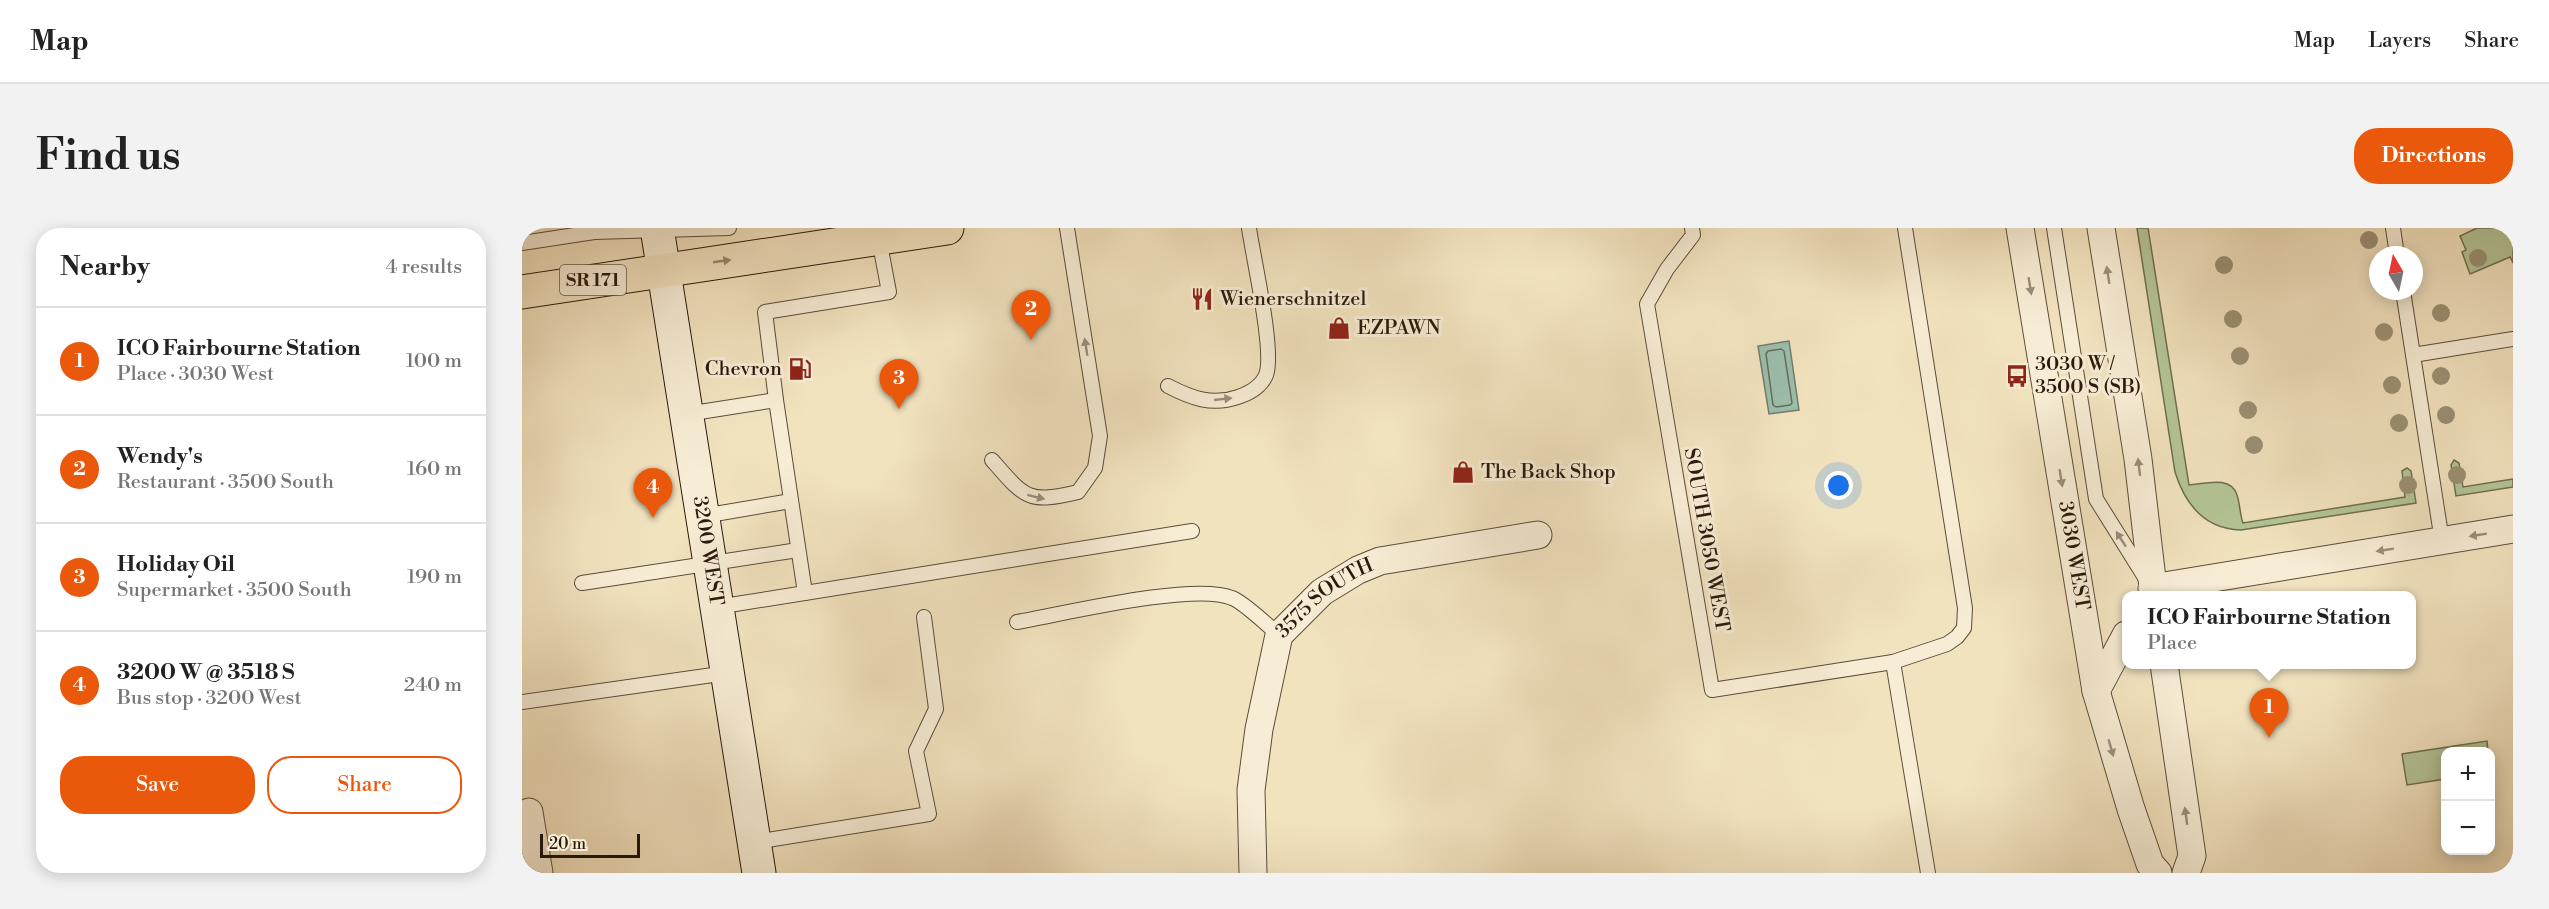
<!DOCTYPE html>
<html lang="en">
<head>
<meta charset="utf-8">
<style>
  :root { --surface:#fff; --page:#f2f2f2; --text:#222; --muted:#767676; --line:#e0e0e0; --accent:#ea580c }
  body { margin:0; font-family:"Libre Bodoni",serif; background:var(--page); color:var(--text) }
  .controls { position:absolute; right:18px; bottom:18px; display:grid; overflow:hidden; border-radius:12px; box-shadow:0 3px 15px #0003 }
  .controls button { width:54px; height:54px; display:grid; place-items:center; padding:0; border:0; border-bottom:2px solid var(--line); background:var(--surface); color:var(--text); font:30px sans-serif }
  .compass { position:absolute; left:1847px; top:18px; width:54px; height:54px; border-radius:50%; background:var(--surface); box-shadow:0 3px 15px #0003; rotate:351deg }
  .scale { position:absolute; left:18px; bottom:15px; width:100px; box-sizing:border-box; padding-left:6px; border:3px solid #2a190d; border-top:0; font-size:16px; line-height:21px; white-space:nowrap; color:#2a190d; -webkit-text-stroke:4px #f7edd5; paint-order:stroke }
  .you { position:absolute; left:1317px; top:258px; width:21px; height:21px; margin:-15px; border:4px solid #fff; border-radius:50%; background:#1a73e8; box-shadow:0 0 0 9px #1a73e833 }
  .badge { display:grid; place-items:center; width:39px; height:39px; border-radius:50%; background:var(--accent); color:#fff; font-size:20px; font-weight:700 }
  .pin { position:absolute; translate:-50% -50px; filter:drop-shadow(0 2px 3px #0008) }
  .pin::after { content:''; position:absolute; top:32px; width:21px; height:18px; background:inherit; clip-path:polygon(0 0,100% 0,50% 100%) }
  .popup { position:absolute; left:1600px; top:363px; width:294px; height:78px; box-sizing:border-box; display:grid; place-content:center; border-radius:12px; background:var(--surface); filter:drop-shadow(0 2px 4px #0005); font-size:20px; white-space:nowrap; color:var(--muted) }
  .popup b { font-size:22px; color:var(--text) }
  .popup::after { content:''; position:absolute; left:50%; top:100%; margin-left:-12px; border:12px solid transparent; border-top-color:var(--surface) }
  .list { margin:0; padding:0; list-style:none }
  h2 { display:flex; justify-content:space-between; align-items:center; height:78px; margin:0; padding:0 24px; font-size:26px }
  h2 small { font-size:20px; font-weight:400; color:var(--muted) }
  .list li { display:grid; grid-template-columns:39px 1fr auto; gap:18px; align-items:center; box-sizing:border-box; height:108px; padding:0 24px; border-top:2px solid var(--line) }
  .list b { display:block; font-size:22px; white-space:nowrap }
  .list p { margin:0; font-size:20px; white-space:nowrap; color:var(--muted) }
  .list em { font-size:20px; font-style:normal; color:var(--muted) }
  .actions { display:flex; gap:12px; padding:18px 24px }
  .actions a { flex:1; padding:14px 0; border:2px solid var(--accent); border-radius:24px; text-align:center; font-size:21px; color:var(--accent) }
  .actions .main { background:var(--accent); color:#fff }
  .map { position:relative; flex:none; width:1991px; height:645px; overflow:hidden; border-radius:24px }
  header { display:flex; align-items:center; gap:36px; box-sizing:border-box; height:84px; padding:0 30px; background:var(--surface); border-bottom:2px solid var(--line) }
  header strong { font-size:28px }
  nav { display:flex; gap:33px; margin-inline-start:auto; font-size:21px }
  .intro { display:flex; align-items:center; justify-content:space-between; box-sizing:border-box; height:144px; padding:0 36px }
  h1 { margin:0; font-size:42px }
  .button { padding:15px 27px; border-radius:24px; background:var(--accent); color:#fff; font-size:21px; font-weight:700 }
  main { display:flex; gap:36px; padding:0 36px }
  aside { flex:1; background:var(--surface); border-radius:24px; box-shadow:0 3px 15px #0003 }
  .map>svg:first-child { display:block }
</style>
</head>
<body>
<header>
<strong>Map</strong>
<nav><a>Map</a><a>Layers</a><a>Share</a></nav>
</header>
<div class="intro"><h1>Find us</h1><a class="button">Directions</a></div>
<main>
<aside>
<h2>Nearby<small>4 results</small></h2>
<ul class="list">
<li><span class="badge">1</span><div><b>ICO Fairbourne Station</b><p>Place · 3030 West</p></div><em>100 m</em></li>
<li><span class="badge">2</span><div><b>Wendy's</b><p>Restaurant · 3500 South</p></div><em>160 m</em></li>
<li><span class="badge">3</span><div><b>Holiday Oil</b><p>Supermarket · 3500 South</p></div><em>190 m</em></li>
<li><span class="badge">4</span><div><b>3200 W @ 3518 S</b><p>Bus stop · 3200 West</p></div><em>240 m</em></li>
</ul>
<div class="actions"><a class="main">Save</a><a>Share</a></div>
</aside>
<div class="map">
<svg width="1991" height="645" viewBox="0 0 1991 645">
  <rect width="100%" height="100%" fill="#f2e3bf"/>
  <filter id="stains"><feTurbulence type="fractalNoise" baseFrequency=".00333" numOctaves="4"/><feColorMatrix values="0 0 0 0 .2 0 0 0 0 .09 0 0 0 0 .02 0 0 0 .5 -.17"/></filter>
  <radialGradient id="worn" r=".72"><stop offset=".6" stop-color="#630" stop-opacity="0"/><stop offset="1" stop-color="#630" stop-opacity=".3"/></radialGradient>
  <g fill="#b4c597" stroke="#6f6f52" stroke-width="1.5">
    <path d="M1615 0H1626L1667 257C1682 256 1709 247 1715 267 1718 276 1718 287 1721 295L1883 269 1880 243 1885 240 1889 243 1894 275 1719 302C1683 301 1663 276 1653 244Z"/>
    <polygon points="1955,0 1991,0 1991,35 1988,29 1948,46 1940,24 1944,22 1938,8"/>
    <polygon points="1932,232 1937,235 1941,259 1991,251 1991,259 1934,268 1929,237"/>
    <polygon points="1965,513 1966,523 1924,524 1923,551 1885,557 1880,526"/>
  </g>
  <polygon fill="#9cbfad" stroke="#6e7d6d" stroke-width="1.5" points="1267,113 1277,182 1247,186 1236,118"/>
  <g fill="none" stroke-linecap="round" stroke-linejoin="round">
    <polygon stroke="#636c5d" stroke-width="1.5" points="1259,121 1262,123 1270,175 1268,177 1254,179 1251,177 1244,126 1246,123"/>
    <g stroke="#5c4c3a" stroke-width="16">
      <g id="lane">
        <polyline points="1170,0 1171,7 1145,41 1125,76 1190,462 1371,434 1425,416 1435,409 1442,400 1443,380 1383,0"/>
        <polyline points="1532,0 1574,271 1624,351"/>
        <polyline points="1871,0 1875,27"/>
        <polyline points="0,15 72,4 207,0"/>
        <polyline points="1881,63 1920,313"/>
        <polyline points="1891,127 1991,111"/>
        <path d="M646 158C669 170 690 178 716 169 728 165 739 159 744 147 753 124 731 29 727 0"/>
        <polyline points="254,172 243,84 367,64 357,11"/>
        <polyline points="165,186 254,172 283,365"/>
        <path d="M470 232C503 270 506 276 556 264L573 240 578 208 545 0"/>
        <polyline points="181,288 269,273"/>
        <polyline points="60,355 276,322"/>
        <polyline points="195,379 670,303"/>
        <path d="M495 394C541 386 672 354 710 370 723 375 746 398 757 407"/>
        <polyline points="1371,434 1406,645"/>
        <polyline points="0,474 205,445"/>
        <polyline points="233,614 407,586 394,523 414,481 402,389"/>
      </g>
    </g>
    <g stroke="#5c4c3a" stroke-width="29">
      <g id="street">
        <path id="s1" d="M1498 0 1574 463 1609 581 1628 636 1636 645"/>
        <polyline points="1579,0 1616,231 1632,368"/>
        <polyline points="1630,360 1991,301"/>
        <polyline points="1642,436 1670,628 1664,645"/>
        <polyline points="1574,463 1604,407"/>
        <polyline points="7,584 17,645"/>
        <path id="s2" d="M731 645 729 562 737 501 757 407 800 364 836 342 858 333 1016 307"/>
      </g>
    </g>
    <g stroke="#2a190d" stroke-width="35">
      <g id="secondary">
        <path id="s3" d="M135 0 237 645"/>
      </g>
    </g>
    <g stroke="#2a190d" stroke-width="35">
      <polyline id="primary" points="0,64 425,0"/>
    </g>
    <use href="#lane" stroke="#f7edd5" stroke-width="14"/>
    <use href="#street" stroke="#f7edd5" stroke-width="27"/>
    <use href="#secondary" stroke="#f7edd5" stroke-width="33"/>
    <use href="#primary" stroke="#f2e3bf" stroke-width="33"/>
  </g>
  <g fill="#9b9074">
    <circle cx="1847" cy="12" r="9"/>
    <circle cx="1956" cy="30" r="9"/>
    <circle cx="1702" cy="37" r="9"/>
    <circle cx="1919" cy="85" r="9"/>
    <circle cx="1711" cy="91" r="9"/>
    <circle cx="1862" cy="104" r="9"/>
    <circle cx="1718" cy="128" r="9"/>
    <circle cx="1919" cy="148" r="9"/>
    <circle cx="1870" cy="157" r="9"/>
    <circle cx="1726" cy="182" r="9"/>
    <circle cx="1924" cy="187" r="9"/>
    <circle cx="1877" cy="195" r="9"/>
    <circle cx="1732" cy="217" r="9"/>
    <circle cx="1935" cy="247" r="9"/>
    <circle cx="1886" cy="257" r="9"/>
  </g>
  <defs><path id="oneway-solid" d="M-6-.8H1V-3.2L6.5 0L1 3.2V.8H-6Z" transform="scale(1.5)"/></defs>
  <use fill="#98886f" href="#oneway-solid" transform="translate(200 33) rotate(-8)"/>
  <g fill="#9b8e7b">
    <use href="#oneway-solid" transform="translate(1586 47) rotate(-99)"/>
    <use href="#oneway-solid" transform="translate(1508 58) rotate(81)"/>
    <use href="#oneway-solid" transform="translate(564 119) rotate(-99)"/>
    <use href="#oneway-solid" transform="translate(701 171) rotate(-6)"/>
    <use href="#oneway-solid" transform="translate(1617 239) rotate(-97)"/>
    <use href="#oneway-solid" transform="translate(1539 250) rotate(81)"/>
    <use href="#oneway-solid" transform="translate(514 269) rotate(14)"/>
    <use href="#oneway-solid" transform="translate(1956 307) rotate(171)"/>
    <use href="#oneway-solid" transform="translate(1599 311) rotate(-123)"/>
    <use href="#oneway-solid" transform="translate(1863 322) rotate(171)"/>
    <use href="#oneway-solid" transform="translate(1589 520) rotate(74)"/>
    <use href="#oneway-solid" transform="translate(1664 588) rotate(-98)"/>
  </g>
  <defs>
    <g id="restaurant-bare" transform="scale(1.8)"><path d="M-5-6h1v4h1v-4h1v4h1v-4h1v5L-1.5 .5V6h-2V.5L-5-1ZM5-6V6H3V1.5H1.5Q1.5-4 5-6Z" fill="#8f2418" stroke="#f7edd5" stroke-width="2.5" paint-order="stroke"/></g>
    <g id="shop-bare" transform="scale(1.8)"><path d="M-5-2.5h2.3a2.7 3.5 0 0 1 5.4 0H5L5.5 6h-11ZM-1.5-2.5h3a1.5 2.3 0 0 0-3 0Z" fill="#8f2418" stroke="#f7edd5" stroke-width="2.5" paint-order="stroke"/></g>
    <g id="fuel-bare" transform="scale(1.8)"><path d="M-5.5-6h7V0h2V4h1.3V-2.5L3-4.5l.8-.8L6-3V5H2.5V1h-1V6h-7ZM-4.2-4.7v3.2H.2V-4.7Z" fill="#8f2418" stroke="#f7edd5" stroke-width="2.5" paint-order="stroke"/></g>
    <g id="bus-bare" transform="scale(1.8)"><path d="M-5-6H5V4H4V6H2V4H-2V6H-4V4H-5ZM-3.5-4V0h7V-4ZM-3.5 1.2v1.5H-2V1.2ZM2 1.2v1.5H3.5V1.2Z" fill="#8f2418" stroke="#f7edd5" stroke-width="2.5" paint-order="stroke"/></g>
  </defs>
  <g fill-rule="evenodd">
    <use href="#restaurant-bare" x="680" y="71"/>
    <use href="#shop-bare" x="817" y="100"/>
    <use href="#fuel-bare" x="278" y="141"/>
    <use href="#bus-bare" x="1495" y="148"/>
    <use href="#shop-bare" x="941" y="244"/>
  </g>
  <g text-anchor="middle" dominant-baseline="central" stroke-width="6" stroke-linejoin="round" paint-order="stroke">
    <rect fill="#f7edd5" stroke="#685949" stroke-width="1.5" x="38" y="37" width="66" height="30" rx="4.5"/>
    <g font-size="18" font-weight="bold" fill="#2a190d">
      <text x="71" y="52">SR 171</text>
    </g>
    <g font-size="20" fill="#2a190d" stroke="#f7edd5" text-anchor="start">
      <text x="698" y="71">Wienerschnitzel</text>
      <text x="835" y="100">EZPAWN</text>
      <text x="1513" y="136">3030 W /<tspan x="1513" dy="23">3500 S (SB)</tspan></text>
      <text x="260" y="141" text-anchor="end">Chevron</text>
      <text x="959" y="244">The Back Shop</text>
    </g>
    <g font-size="20" fill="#2a190d" stroke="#f7edd5">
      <text transform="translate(1184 312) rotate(80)">SOUTH 3050 WEST</text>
      <text stroke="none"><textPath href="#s3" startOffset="327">3200 WEST</textPath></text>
      <text stroke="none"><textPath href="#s1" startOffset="332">3030 WEST</textPath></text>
      <text stroke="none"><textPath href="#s2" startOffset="300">3575 SOUTH</textPath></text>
    </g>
  </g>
  <rect width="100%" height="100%" filter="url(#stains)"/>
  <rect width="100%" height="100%" fill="url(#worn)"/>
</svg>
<div class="controls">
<button>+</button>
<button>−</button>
</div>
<svg class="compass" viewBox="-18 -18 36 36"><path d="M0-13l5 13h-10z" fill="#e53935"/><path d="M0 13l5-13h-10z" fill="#767676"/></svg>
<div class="scale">20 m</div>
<div class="you"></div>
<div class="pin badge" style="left:1747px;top:510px">1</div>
<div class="popup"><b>ICO Fairbourne Station</b>Place</div>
<div class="pin badge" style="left:509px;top:112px">2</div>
<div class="pin badge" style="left:377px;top:181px">3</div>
<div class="pin badge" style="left:131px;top:290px">4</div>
</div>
</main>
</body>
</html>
